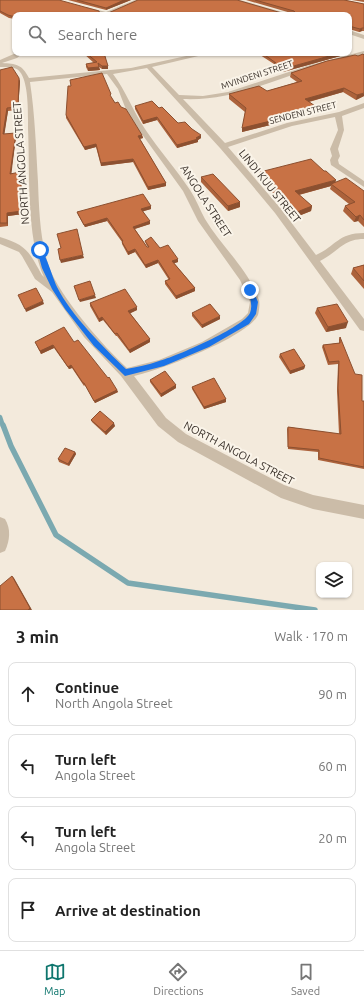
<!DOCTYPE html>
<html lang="en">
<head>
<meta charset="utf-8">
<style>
  :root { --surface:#fff; --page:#f6f6f6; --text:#222; --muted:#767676; --line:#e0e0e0; --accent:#0f766e }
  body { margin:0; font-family:Ubuntu,sans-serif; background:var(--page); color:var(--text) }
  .controls { position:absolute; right:12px; bottom:12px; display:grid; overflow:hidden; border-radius:8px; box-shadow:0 1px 3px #0004 }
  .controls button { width:36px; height:36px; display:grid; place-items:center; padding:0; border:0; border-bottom:1px solid var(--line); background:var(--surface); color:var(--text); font:20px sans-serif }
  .stop { position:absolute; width:12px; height:12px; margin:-9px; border:3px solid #1a73e8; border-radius:50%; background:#fff }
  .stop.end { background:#1a73e8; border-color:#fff; box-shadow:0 1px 4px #0008 }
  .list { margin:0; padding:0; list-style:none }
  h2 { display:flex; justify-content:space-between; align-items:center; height:52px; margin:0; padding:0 16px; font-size:17px }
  h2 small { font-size:13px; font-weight:400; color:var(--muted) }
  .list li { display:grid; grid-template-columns:26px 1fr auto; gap:12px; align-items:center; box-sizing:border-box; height:64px; margin:0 8px 8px; padding:0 8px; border:1px solid var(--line); border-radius:8px }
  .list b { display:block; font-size:15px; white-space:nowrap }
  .list p { margin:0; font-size:13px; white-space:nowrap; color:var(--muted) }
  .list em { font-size:13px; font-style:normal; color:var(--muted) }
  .icon { flex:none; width:22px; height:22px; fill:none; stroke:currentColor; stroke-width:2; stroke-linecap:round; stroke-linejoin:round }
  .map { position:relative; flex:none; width:364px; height:610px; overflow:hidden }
  .search { position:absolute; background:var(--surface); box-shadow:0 1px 3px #0004; left:12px; right:12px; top:12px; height:44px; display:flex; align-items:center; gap:10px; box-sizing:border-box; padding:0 14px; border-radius:8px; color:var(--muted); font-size:15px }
  .sheet { height:340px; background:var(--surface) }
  nav { display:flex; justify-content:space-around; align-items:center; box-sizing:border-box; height:56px; border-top:1px solid var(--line); background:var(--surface); font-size:11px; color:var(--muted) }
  nav a { display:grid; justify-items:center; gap:2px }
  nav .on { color:var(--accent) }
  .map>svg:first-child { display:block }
</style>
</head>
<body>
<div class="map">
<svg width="364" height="610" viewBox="0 0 364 610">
  <rect width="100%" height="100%" fill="#f3eadc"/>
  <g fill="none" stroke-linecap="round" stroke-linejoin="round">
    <polyline stroke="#7ba9b0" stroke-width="4.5" points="0,417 3,426"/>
    <polyline stroke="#7ba9b0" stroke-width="5.5" points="3,425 11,446 56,535 128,583 315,610"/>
    <g fill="#cbbca8" fill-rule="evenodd">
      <polygon points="135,0 141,0 106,15 100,15 102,13 84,8 86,7 106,12"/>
      <polygon points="233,0 240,0 293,15 285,15"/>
      <polygon points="349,30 364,35 364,39 349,34"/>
      <path d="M364 51V55C347 59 330 62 313 68 268 82 232 101 183 99L225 143 287 123 339 112 364 103V108L342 116 344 130 338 149 340 156 338 160 339 164 364 181V187L331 165 330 160 332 156 330 149 338 130 335 117 292 126 228 147 281 209 316 255C336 246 338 233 364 233V239C343 239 338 252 320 261L364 319V331L360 330 275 213 251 184 220 148 147 68 113 74C126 91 133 111 145 129 159 150 176 169 190 190 196 199 200 210 205 219 222 247 248 269 259 300 260 304 259 311 258 315 248 337 158 371 134 376L166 418 186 434 284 485 313 495 364 505V519L313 509 281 498 178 442 158 426 121 376 84 337 52 292 35 279 22 256 19 252 0 244V237C27 245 29 252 42 275L44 277C26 238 30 172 28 129 28 115 29 83 20 72 16 66 6 67 0 67V60L16 53H23L17 58 2 63C16 64 22 64 29 78L131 68 200 53H211L152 67 179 95 203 96 228 92 310 65ZM107 74 118 89 125 107 139 130 183 191 198 221 240 280 250 302 248 313 242 319 202 342 159 360 127 368C103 346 60 297 49 267 40 240 39 210 38 182 36 148 35 115 30 82Z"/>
      <path d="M0 517 5 519C11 529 10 540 5 551L0 553Z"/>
    </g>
  </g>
  <g fill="#ac623b">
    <polygon points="0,0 100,14 285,14 291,13 246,0 344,0 364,4 364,31 362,31 359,32 349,29 349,15 15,15 15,19 9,18 0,13"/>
    <polygon points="68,0 131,0 106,10"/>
    <polygon points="352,0 364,0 364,2"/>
    <polygon points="83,53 121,53 105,56 108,69 102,69 99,67 100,70 88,71 86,67 86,64 94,63"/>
    <polygon points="257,53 345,53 344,55 283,72 274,66 274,64"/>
    <polygon points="327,61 364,96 356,100 343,92 309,102 317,112 295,119 242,132 245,112 229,99 229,94 267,91 297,82 290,77 291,73"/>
    <polygon points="0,70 20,81 18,110 8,111 4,134 16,136 11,173 21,175 23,214 8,216 8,226 0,227"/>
    <polygon points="111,97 115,103 121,107 142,135 143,138 140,139 166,183 166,186 148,190 133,162 101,166 96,147 85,150 66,118 66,115"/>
    <polygon points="135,106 159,108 178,123 192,129 201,138 198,140 198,142 177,148 157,120 143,124 135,109"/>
    <polygon points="260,172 335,182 364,191 364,227 358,221 354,222 343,211 345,206 349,204 330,189 331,186 299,195 312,206 311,211 296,217 281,203 259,177"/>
    <polygon points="201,177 240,207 228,211 201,182"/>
    <polygon points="151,206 151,209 143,211 150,224 135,229 147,247 148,247 146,244 145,241 160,248 178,262 174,263 195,288 195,291 176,299 165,284 165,281 169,280 158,263 146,268 135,252 128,255 122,244 122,242 107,221 85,227 78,215 77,212"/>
    <polygon points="364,265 364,289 351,274 353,268"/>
    <polygon points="90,303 137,310 130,313 150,339 150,342 130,353 117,336 116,336 103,320 99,322 90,306"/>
    <polygon points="317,308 346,328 326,332 315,313"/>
    <polygon points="192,313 220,319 202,328 192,316"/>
    <polygon points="340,337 362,401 364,401 364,469 318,460 318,452 288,449 287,429 288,427 339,434 337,391 338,364 328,365 322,347 323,345 339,343 339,339"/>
    <polygon points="35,342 74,342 117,390 118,392 95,403 85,385 84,386 72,368 69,369 54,348 41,354"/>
    <polygon points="280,354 305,366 304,369 290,374 279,357"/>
    <polygon points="150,380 176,385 176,388 161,397 150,382"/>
    <polygon points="192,387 226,399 226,402 204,409 192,389"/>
    <polygon points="91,420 115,426 106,435 92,422"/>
    <polygon points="75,452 76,454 69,466 59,462 58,459"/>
  </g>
  <g fill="#8c5030">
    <polygon points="124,0 131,0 106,10 106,8"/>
    <polygon points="362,28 362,31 359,32 360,29"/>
    <polygon points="104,53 121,53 104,56"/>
    <polygon points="340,53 345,53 344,55 283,72 283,69"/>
    <rect x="102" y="66" width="6" height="3"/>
    <polygon points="99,67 100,70 88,71 88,68"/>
    <polygon points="19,78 20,81 18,110 18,107"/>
    <polygon points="344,88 343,92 304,103 305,99"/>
    <polygon points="364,93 364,96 356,100 357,95"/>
    <polygon points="7,108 8,111 4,137 3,134"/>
    <polygon points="318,108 317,112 295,119 242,132 242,128"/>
    <polygon points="157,117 157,120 143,124 143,121"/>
    <polygon points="16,133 16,136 11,177 10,174"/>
    <polygon points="142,135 143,138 138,139 138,136"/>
    <polygon points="201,135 201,138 198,140 198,142 177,148 177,145"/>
    <polygon points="96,144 96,147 85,150 84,147"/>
    <polygon points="133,159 133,162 101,166 101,163"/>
    <polygon points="20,172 21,175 23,214 8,216 8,226 7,223 7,213"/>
    <polygon points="336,180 335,185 331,184 331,186 294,196 295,191"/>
    <polygon points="166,183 166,186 148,190 148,187"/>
    <polygon points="240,202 240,207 228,211 228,206"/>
    <polygon points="151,206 151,209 141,212 141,209"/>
    <polygon points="312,206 311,211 296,217 297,212"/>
    <polygon points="360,215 358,221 354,222 356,217"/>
    <polygon points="107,218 107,221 85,227 84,225"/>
    <polygon points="150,221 150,224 134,229 133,227"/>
    <polygon points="135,249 135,252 128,255 128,252"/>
    <polygon points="83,255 84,258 61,263 60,260"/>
    <polygon points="178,259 178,262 172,264 172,261"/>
    <polygon points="158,260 158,263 146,268 145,265"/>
    <polygon points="195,288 195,291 176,299 176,296"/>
    <polygon points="95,295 96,298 80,302 79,300"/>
    <polygon points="43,301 44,304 26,312 25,309"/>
    <polygon points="137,307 137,310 129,314 128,311"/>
    <polygon points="220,316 220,319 202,328 202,325"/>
    <polygon points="102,317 103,320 99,322 99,319"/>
    <polygon points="348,322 346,328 326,332 328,327"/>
    <polygon points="150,339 150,342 130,353 129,350"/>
    <polygon points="53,345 54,348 41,354 40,351"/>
    <polygon points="71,365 72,368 69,369 68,367"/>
    <polygon points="305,366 304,369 290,374 290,371"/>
    <polygon points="176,385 176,388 161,397 161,394"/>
    <polygon points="117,390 118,392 95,403 94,401"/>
    <polygon points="226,399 226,402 204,409 204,407"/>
    <polygon points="114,423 115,426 106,435 105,432"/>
    <polygon points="75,452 76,454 69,466 68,464"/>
    <polygon points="12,576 14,578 32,610 28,610"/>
  </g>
  <g fill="#c87245" stroke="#8c5030">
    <polygon points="0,0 59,0 99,11 100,14 106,14 138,0 237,0 285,14 295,12 294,11 255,0 344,0 364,4 364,28 362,28 360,29 349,26 349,15 15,15 15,17 8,15 0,11"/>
    <polygon points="77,0 124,0 106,8"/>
    <polygon points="86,53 106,53 104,53 108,66 102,66 98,63 99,67 88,68 86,64 97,62"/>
    <polygon points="262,53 340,53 283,69 274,63 276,63"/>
    <polygon points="363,54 364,55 364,93 357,95 344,88 305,99 318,108 295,115 242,128 246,108 229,94 259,86 267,91 302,81 291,73 327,61 355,55 358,56"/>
    <polygon points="12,67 19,78 18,107 7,108 3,134 16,133 10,174 20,172 22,211 7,213 7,223 0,223 0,70"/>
    <polygon points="102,73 111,94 110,95 115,103 118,102 121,107 126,109 142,135 138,136 166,183 148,187 133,159 101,163 96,144 84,147 66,115 68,86 71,86 70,80"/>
    <polygon points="152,101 159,108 162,107 178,123 185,122 192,129 201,135 196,138 198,139 177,145 157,117 143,121 135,106"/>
    <polygon points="311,159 324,171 326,171 336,180 295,191 312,206 297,212 282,198 260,172"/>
    <polygon points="213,174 240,202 228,206 201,177"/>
    <polygon points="346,178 364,191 364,220 360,215 356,217 345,206 355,202 331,184"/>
    <polygon points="143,194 151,206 141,209 150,221 133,227 147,247 149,247 145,241 151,237 160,248 168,245 178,259 172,261 195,288 176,296 165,281 170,279 158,260 145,265 135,249 128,252 122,242 123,241 107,218 84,225 77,212"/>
    <polygon points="77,229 83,255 60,260 58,249 61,248 57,234"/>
    <polygon points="364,265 364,281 353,268"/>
    <polygon points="90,281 95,295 79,300 74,286"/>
    <polygon points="36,288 43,301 25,309 18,295"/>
    <polygon points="125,289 137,307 128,311 150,339 129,350 117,333 115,334 102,317 99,319 90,303"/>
    <polygon points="210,304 220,316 202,325 192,313"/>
    <polygon points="337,304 348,322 328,327 317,308"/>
    <polygon points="64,327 74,342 78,340 108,378 109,377 117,390 94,401 84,383 83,383 71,365 68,367 53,345 40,351 35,342"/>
    <polygon points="340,337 355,374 362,375 362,401 364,401 364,467 319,458 319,450 288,447 288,427 341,434 338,388 339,361 329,362 323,345 340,343"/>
    <polygon points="294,349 305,366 290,371 280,354"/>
    <polygon points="165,371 176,385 161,394 150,380"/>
    <polygon points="214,378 226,399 204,407 192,387"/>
    <polygon points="100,411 114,423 105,432 91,420"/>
    <polygon points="65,448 75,452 68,464 58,459"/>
    <polygon points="12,576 30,608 28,610 0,610 0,586"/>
  </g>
  <path fill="#1a73e8" d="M40 248C45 251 53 279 57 287 71 315 103 347 126 369 137 367 148 365 159 361 175 357 244 327 250 313 253 305 250 297 247 290L250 287 253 290 258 302 256 314 249 324 209 347 164 366 125 376 94 346 65 309 52 289 42 268 37 250Z"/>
  <g text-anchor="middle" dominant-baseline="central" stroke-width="4" stroke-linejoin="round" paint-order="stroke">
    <g font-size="9" fill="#382f28" stroke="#faf4e9">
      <text transform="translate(257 75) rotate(-18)">MVINDENI STREET</text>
      <text transform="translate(303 113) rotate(-14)">SENDENI STREET</text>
    </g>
    <g font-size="11" fill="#382f28" stroke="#faf4e9">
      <text transform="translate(21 163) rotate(-94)">NORTH ANGOLA STREET</text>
      <text transform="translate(270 186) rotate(51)">LINDI KUU STREET</text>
      <text transform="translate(206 201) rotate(57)">ANGOLA STREET</text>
      <text transform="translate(239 453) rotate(28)">NORTH ANGOLA STREET</text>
    </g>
  </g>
</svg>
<div class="controls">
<button><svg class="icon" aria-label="layers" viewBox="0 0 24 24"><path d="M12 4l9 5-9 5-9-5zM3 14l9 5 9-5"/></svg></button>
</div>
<div class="stop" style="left:40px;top:250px"></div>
<div class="stop end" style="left:250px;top:290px"></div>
<div class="search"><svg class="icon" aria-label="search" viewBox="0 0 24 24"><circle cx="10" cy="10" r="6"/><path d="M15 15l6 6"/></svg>Search here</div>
</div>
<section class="sheet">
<h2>3 min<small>Walk · 170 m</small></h2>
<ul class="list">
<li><svg class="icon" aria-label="ahead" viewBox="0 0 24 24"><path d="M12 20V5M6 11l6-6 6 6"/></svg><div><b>Continue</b><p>North Angola Street</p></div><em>90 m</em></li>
<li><svg class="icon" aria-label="left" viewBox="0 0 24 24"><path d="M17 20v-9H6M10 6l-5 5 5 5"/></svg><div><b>Turn left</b><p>Angola Street</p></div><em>60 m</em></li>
<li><svg class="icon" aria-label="left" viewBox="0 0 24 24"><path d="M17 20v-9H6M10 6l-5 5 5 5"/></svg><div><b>Turn left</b><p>Angola Street</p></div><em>20 m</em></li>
<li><svg class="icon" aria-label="arrive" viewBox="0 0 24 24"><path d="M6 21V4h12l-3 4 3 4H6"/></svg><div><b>Arrive at destination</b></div></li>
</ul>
</section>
<nav>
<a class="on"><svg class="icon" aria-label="map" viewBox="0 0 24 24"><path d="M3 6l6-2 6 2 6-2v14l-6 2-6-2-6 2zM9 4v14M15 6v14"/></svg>Map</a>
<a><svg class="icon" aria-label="directions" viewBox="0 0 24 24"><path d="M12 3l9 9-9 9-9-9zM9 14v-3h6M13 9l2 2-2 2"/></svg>Directions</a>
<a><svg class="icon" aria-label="saved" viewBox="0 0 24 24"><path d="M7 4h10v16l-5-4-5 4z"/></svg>Saved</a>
</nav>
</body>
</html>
